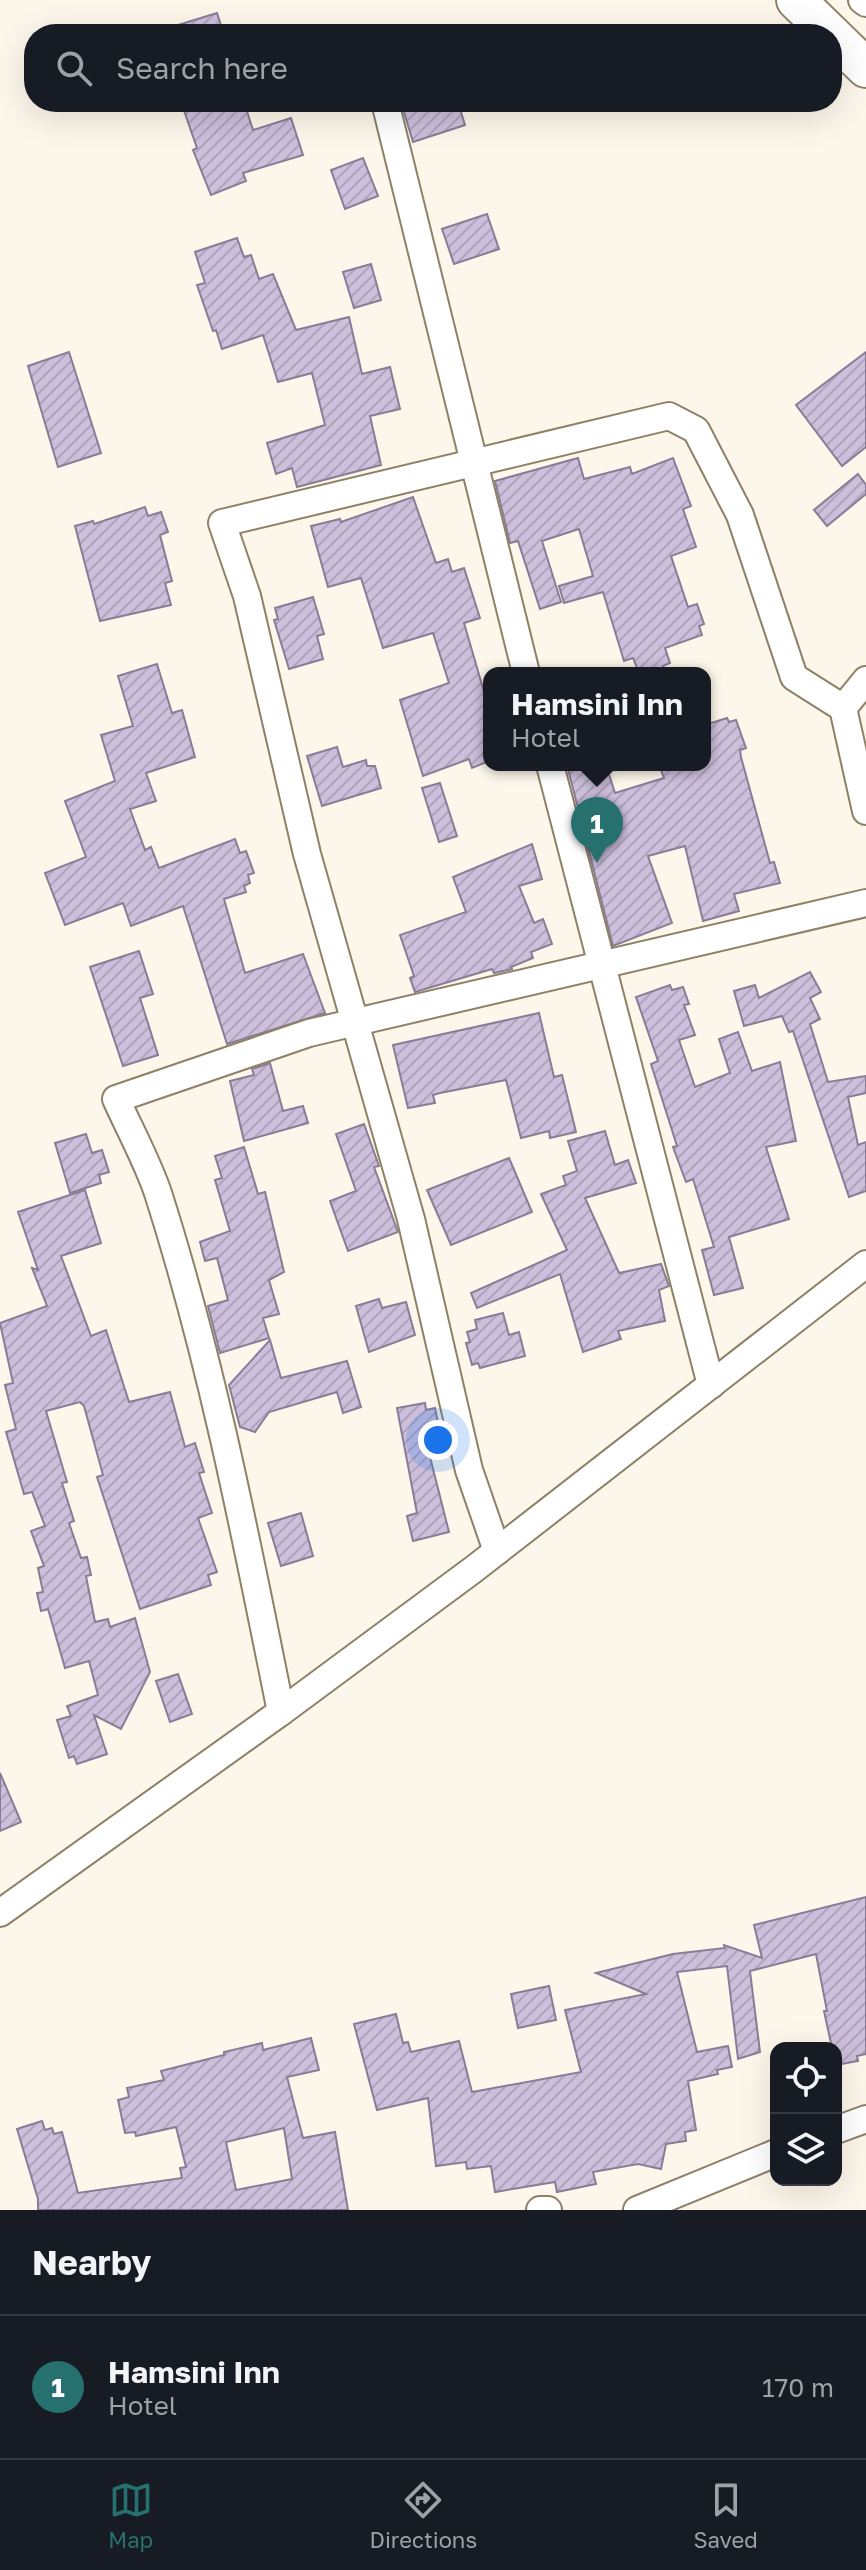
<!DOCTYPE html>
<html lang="en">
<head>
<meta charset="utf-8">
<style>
  :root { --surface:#171b24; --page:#242831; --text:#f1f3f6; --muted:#9ea1a6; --line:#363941; --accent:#26716f }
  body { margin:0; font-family:"Golos Text",sans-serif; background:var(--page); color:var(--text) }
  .controls { position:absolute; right:24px; bottom:24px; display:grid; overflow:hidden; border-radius:16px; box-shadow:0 8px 32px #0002 }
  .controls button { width:72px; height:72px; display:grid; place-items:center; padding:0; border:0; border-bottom:2px solid var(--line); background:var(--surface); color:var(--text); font:40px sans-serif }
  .you { position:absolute; left:438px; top:1440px; width:28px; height:28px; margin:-20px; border:6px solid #fff; border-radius:50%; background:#1a73e8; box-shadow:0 0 0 12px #1a73e833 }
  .badge { display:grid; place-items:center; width:52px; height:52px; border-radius:50%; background:var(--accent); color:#fff; font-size:26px; font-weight:700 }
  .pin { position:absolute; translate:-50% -66px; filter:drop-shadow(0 2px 4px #0008) }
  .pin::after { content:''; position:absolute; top:42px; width:28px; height:24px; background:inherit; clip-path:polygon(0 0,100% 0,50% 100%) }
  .popup { position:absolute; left:483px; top:667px; width:228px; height:104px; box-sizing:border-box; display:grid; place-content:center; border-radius:16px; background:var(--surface); filter:drop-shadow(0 2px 6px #0005); font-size:26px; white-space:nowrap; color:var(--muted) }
  .popup b { font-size:30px; color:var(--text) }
  .popup::after { content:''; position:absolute; left:50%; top:100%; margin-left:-16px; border:16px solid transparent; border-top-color:var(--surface) }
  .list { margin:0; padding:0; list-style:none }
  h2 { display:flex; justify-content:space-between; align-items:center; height:104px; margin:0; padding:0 32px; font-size:34px }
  h2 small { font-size:26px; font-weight:400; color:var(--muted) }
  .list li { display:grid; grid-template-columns:52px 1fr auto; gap:24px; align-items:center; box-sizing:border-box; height:144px; padding:0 32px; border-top:2px solid var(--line) }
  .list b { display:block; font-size:30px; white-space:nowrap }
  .list p { margin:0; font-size:26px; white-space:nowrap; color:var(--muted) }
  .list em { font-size:26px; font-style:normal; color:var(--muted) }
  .icon { flex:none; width:44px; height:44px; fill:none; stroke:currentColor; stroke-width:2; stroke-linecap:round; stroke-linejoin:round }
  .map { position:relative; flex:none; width:866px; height:2210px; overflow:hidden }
  .search { position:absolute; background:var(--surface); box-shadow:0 8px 32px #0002; left:24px; right:24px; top:24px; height:88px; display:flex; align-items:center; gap:20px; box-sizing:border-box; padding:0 28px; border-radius:32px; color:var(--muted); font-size:30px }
  .sheet { height:248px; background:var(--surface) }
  nav { display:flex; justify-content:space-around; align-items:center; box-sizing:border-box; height:112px; border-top:2px solid var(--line); background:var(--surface); font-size:22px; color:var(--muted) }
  nav a { display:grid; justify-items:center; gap:4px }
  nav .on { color:var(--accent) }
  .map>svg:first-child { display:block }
</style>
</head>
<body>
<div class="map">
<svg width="866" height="2210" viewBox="0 0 866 2210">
  <defs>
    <pattern id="building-hatch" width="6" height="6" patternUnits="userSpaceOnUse" patternTransform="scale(2)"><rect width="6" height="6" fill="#cdbfdc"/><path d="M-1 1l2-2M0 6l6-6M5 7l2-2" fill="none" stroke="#b0a4bc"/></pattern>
  </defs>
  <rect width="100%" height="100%" fill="#fdf7eb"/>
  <g fill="url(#building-hatch)" stroke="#897c96" stroke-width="2" fill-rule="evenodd">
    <polygon points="217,13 224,34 163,34 162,30"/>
    <polygon points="181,102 244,102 253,130 291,118 303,155 243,173 246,181 211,195 193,150 197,148"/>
    <polygon points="401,102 458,102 465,125 413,142"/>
    <polygon points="363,158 378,196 345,209 331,170"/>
    <polygon points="487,214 499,249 454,264 442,229"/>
    <polygon points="237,238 244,257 251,255 259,279 273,274 296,330 349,317 362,374 390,367 400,409 370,416 381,465 297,487 292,468 276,474 267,443 325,425 312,373 278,382 263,335 222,349 216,330 213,331 197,285 205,283 195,252"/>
    <polygon points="371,264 381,300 354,308 343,272"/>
    <polygon points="69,352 101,453 58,467 28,366"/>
    <polygon points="866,352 866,447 842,466 796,405"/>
    <polygon points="578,458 584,479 630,467 632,474 673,458 691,506 683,509 696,547 671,556 688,607 697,604 704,624 699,626 702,635 665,648 670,663 663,666 666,673 639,673 633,658 624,661 603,592 564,603 559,586 593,576 579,529 542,541 561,602 540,609 518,541 510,543 495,481"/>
    <polygon points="858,474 866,485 866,494 827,526 814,510"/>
    <polygon points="413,497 436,563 448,559 452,572 464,568 480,618 464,623 489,709 489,761 472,768 469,759 423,776 400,700 449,683 433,633 383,648 361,578 328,587 311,526 340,519 341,522"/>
    <polygon points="145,507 148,516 161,512 168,532 160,535 172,581 165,583 171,605 100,621 75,526 93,521 94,524"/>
    <polygon points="313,597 324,634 317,636 323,659 289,669 274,620 278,619 275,608"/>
    <polygon points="157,664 172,713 182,710 195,757 146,773 156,801 130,809 145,850 151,847 159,868 235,839 240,853 246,851 254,873 248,875 250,883 244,886 246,892 224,899 245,973 303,954 325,1013 227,1044 183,906 131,926 123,903 65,925 45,873 86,857 65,801 115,781 101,735 133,726 118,676"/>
    <polygon points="727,718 729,722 736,720 746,748 740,750 741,757 770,863 774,862 780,883 734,894 739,911 703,921 685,846 648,856 672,923 613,946 567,765 606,765 615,793 664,778 659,765 705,765 705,725"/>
    <polygon points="337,747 343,767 366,760 367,766 375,766 381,788 322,806 307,756"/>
    <polygon points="440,783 457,836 439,842 422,788"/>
    <polygon points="532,844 542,879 519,886 534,923 543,919 552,944 531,952 533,958 511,967 512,969 494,973 492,969 415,992 410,978 414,976 400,935 466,912 453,877"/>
    <polygon points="139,951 153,994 140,998 158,1055 123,1066 90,967"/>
    <polygon points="810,972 821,992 810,998 820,1019 810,1024 828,1082 866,1076 866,1093 848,1097 858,1145 866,1142 866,1191 849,1197 793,1031 789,1032 782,1016 744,1026 734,991 755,985 759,998"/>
    <polygon points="670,985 672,990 683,987 689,1004 684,1005 695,1035 679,1040 695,1087 730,1073 719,1039 738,1032 752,1071 780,1062 796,1141 766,1147 789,1219 729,1237 743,1288 714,1295 702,1250 714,1247 693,1179 686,1182 673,1147 677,1146 651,1064 658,1061 636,997"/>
    <polygon points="539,1013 554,1077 562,1075 576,1132 550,1138 549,1131 521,1138 506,1080 440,1093 433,1095 435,1103 408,1108 393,1045"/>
    <polygon points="270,1063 283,1111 303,1106 308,1123 244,1141 230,1081 254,1075 252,1069"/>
    <polygon points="364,1124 379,1166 374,1167 398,1232 348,1251 330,1201 356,1191 336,1134"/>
    <polygon points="605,1131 615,1165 628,1160 636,1183 585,1198 619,1273 661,1264 669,1286 659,1290 665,1321 618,1331 621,1339 583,1352 560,1274 477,1308 471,1293 567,1250 541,1194 566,1185 563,1176 577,1171 568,1141"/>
    <polygon points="86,1134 92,1153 102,1150 109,1172 99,1175 101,1183 70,1193 55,1143"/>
    <polygon points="244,1147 258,1194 265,1192 284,1272 269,1280 279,1314 263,1318 269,1338 220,1353 208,1306 228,1300 217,1258 205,1261 200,1242 230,1231 215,1180 222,1178 215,1156"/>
    <polygon points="509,1158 532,1212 451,1245 427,1190"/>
    <polygon points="85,1190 101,1243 61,1256 91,1336 106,1330 129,1402 170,1392 185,1447 195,1443 204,1472 199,1473 212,1513 198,1518 217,1572 208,1575 211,1585 140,1609 97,1477 103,1475 84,1406 80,1402 46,1411 67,1482 62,1483 74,1521 69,1523 81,1558 87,1557 91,1575 86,1576 95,1622 108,1619 110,1627 135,1618 150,1672 121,1729 94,1715 107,1754 77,1764 74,1756 69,1758 57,1720 71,1716 67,1706 98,1695 89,1661 65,1668 48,1609 41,1611 37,1593 43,1592 38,1568 44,1566 31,1531 45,1526 32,1492 24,1494 6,1432 16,1429 5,1385 13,1383 0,1323 47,1306 32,1268 38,1270 18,1212"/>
    <polygon points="379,1299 382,1308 406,1302 415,1335 369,1352 356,1306"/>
    <polygon points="503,1313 509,1335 519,1332 525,1356 480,1368 478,1363 472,1365 466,1343 470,1342 467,1332 477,1329 475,1320"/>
    <polygon points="270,1340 281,1378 347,1361 361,1407 343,1413 337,1392 269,1412 255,1432 240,1427 229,1385"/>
    <polygon points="425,1403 426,1410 435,1408 440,1432 434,1433 438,1455 430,1457 449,1532 413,1541 407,1516 417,1513 397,1408"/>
    <polygon points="301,1513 313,1556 281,1566 268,1523"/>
    <polygon points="178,1674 192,1714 170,1722 156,1681"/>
    <polygon points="0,1773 21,1822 0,1831"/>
    <polygon points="866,1897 866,2054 857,2056 858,2061 836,2065 836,2048 832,2048 824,2011 827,2011 816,1954 750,1971 760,2052 738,2059 727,1966 677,1972 697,2052 728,2046 732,2067 717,2070 718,2074 688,2081 696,2130 685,2132 686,2141 666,2144 661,2169 638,2164 593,2172 596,2184 557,2192 555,2182 495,2192 491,2166 467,2169 466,2162 436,2166 428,2098 377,2110 354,2024 396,2014 403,2043 408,2042 411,2052 459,2041 472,2092 581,2072 565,2010 646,1994 596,1973 673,1954 725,1948 724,1945 762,1958 754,1925"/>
    <polygon points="549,1986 556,2020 518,2028 511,1994"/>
    <path d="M311 2038 319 2070 287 2077 303 2138 335 2132 348 2210H38V2199L17 2129 42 2121 45 2130 52 2128 54 2134 62 2132 78 2193 182 2178 180 2168 186 2167 176 2127 136 2136 135 2132 125 2133 118 2100 129 2097 127 2088 164 2080 161 2071 224 2055V2052L262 2043 263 2050ZM284 2128 292 2179 236 2190 226 2142Z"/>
  </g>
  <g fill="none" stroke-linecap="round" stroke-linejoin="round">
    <g stroke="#8d8166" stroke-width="30">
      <g id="minor">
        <polyline points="862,0 866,3"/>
        <polyline points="385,102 526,673"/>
        <polyline points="866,680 843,708 866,811"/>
        <polyline points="550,765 711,1385"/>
        <polyline points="497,1551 469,1470 411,1219 307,854 247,596 222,523 669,416 696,430 740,515 794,677 843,708"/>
        <polyline points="281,1712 474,1569 866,1264"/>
        <path d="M0 1913 281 1712C246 1538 212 1362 158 1193 147 1161 130 1130 116 1099L309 1033 866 903"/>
        <polyline points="836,2130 866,2119"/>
        <polyline points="540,2210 548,2210"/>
        <polyline points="637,2210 776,2153"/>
      </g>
    </g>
    <g stroke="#8d8166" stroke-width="42">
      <g id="highway">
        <polyline points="796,0 831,34"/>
        <polyline points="832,35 866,68"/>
      </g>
    </g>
    <use href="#minor" stroke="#fff" stroke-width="26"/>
    <use href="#highway" stroke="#fff" stroke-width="38"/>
  </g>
</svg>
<div class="controls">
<button><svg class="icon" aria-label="locate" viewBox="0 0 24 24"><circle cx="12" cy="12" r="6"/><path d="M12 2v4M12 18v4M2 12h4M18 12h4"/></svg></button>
<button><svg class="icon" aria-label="layers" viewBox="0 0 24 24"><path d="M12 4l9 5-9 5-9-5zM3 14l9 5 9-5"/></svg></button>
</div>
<div class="you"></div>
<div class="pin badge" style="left:597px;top:863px">1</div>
<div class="popup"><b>Hamsini Inn</b>Hotel</div>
<div class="search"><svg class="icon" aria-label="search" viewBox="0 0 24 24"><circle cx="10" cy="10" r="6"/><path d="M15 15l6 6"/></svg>Search here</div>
</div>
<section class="sheet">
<h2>Nearby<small></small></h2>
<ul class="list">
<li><span class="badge">1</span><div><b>Hamsini Inn</b><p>Hotel</p></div><em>170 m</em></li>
</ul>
</section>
<nav>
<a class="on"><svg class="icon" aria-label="map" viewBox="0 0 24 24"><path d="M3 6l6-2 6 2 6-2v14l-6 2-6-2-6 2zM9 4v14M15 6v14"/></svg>Map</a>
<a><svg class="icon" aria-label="directions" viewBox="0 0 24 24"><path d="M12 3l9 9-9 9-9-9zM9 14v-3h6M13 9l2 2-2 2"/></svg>Directions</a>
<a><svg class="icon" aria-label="saved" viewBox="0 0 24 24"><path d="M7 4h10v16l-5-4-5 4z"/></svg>Saved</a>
</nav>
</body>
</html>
